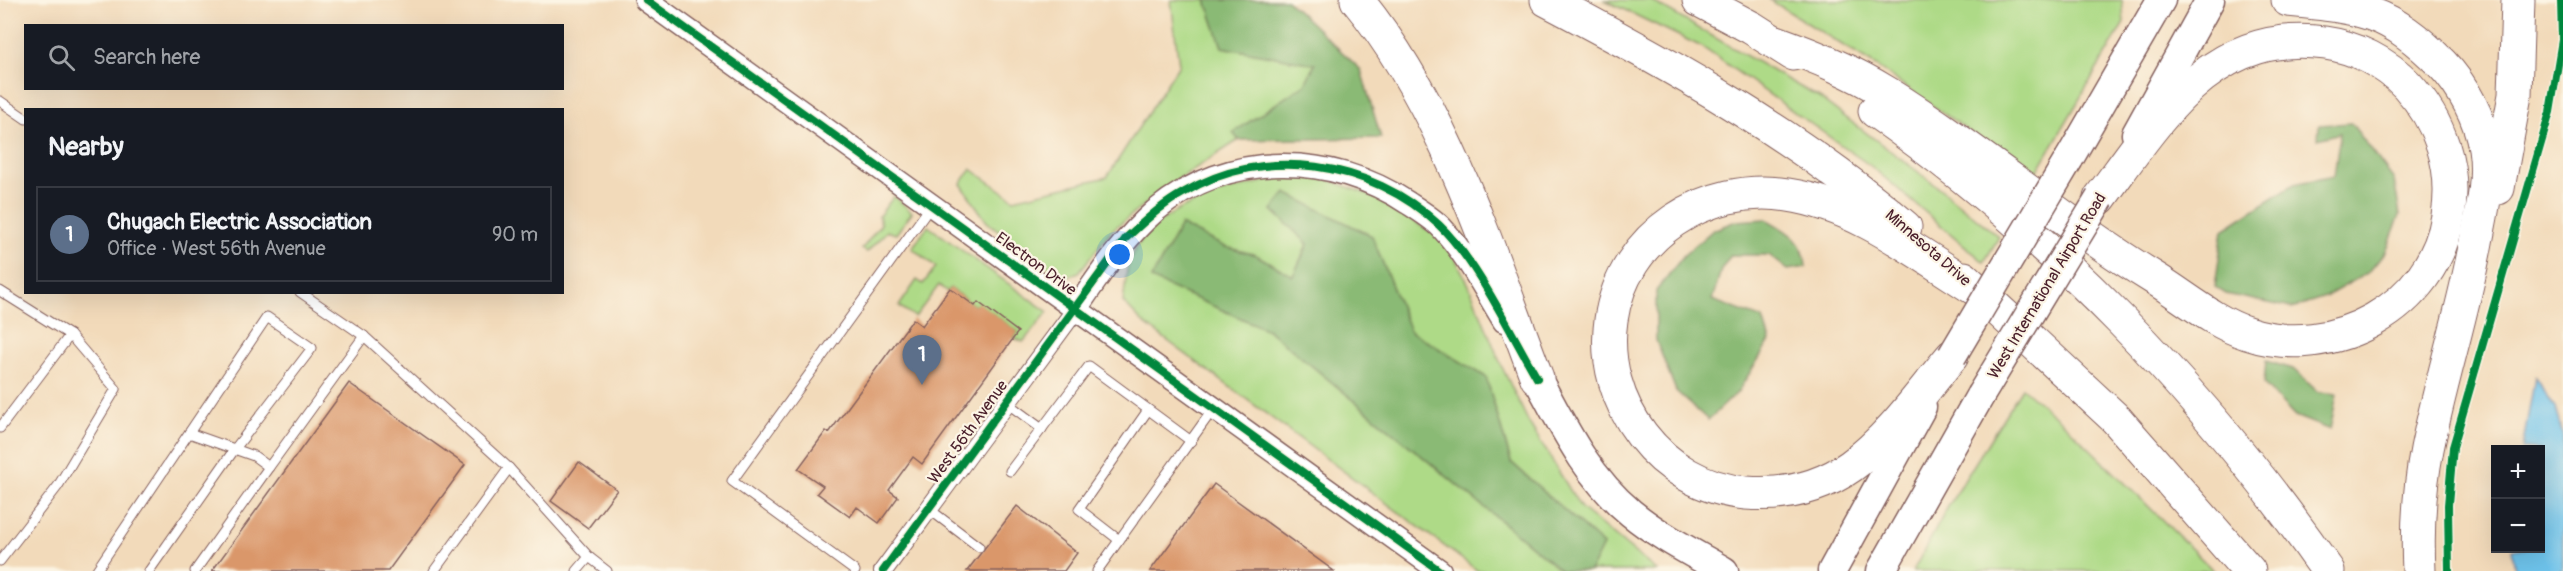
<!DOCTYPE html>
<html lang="en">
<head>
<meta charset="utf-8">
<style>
  :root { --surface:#171b24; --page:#242831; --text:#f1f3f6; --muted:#9ea1a6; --line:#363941; --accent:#1f6fb2 }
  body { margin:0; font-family:Pangolin,sans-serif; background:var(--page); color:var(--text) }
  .controls { position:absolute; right:18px; bottom:18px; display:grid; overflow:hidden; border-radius:0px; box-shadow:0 6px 24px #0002 }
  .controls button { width:54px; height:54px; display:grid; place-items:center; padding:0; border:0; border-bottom:2px solid var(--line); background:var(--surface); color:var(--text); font:30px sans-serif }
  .you { position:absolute; left:1120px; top:255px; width:21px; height:21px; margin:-15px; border:4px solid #fff; border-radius:50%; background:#1a73e8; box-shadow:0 0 0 9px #1a73e833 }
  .badge { display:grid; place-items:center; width:39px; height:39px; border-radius:50%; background:var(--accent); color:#fff; font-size:20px; font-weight:700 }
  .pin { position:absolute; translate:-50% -50px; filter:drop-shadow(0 2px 3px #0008) }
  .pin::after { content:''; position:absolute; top:32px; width:21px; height:18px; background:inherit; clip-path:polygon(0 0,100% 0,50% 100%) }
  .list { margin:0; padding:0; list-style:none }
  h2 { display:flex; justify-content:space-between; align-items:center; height:78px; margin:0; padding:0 24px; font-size:26px }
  h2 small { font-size:20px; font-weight:400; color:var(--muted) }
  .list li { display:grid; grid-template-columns:39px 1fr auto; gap:18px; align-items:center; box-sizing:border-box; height:96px; margin:0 12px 12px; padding:0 12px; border:2px solid var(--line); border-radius:0px }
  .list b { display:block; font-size:22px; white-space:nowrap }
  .list p { margin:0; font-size:20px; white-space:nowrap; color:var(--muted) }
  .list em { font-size:20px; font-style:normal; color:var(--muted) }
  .icon { flex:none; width:33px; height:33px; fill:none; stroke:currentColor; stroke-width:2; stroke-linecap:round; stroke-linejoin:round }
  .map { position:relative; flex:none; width:2563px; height:571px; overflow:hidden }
  .search { position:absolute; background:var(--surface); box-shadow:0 6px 24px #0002; left:24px; top:24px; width:540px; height:66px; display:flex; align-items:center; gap:15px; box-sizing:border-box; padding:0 21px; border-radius:0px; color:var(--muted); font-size:22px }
  .panel { position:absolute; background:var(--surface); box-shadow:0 6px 24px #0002; left:24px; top:108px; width:540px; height:186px; border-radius:0px }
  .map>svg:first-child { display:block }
</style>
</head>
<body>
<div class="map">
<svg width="2563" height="571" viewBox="0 0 2563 571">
  <rect width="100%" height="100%" fill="#fcf5e5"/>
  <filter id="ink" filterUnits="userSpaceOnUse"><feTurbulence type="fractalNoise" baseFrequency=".0167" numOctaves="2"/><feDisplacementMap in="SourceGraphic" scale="12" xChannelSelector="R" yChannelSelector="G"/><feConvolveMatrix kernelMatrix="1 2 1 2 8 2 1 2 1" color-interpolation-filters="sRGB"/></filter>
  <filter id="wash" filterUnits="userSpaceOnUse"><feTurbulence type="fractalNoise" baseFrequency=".008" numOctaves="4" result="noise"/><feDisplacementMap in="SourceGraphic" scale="24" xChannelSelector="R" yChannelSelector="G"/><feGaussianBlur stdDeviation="1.35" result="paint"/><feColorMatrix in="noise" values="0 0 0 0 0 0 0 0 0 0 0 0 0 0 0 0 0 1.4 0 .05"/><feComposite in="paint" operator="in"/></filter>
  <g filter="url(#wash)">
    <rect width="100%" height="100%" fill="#f2daba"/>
    <g fill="#aeda87" stroke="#7c7c59" stroke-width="1.5">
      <polygon points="1171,0 1206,0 1222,47 1315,64 1305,84 1233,133 1239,140 1174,182 1111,231 1079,272 1063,278 987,222 961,184 971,169 1014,199 1107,177 1179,65"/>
      <polygon points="1604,0 1650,0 1821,99 1937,186 1999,237 1984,262 1872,167 1702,47"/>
      <polygon points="1770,0 2122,0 2124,23 2034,177 1876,66"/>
      <path d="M1284 177 1327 179 1372 196 1446 241 1468 283 1502 367 1529 423 1581 508 1657 571H1590L1603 545 1511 462 1486 377 1410 331 1372 236 1286 194 1272 210 1308 243 1293 276 1256 255 1225 247 1181 225 1151 279 1268 330 1562 571H1478L1141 321 1123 302C1126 286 1125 267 1133 253 1158 203 1235 188 1284 177Z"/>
      <polygon points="894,196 912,212 896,234 887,231 867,252 862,249 881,224 879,216"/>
      <polygon points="928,226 1048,312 1023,342 1014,338 1018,332 978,303 975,306 950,288 947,292 939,285 915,317 899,306 917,280 923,284 936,267 912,248"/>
      <polygon points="2022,388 2067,426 2214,571 1913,571 1949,505"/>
    </g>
    <g fill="#8aba74" stroke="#6a6c50" stroke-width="1.5">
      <polygon points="1206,0 1287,0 1361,70 1381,138 1239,140 1233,133 1305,84 1315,64 1222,47"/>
      <polygon points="2351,123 2394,180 2400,215 2386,251 2369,272 2325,297 2292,308 2226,294 2215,287 2223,230 2294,184 2334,176 2340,133 2318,139 2319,125"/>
      <polygon points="1286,193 1372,236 1410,331 1486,377 1511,462 1603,545 1590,571 1562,571 1268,330 1151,279 1181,225 1225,247 1256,255 1293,276 1308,244 1272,210"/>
      <path d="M1766 219C1787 231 1805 240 1806 267L1788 270 1769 255H1731L1721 270 1712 300 1763 319 1770 341 1737 393 1708 420 1676 391 1656 340V291L1684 255 1713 230 1736 221Z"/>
      <polygon points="2266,361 2293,369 2318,392 2337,394 2330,430 2295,416 2264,384"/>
    </g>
    <polygon fill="#6ec3eb" stroke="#5c718b" stroke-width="1.5" points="2535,377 2555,408 2563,437 2563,571 2515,571 2512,549 2540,548 2540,450 2522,449"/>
    <g id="blocks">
      <g fill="#da976a">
        <polygon points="950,288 975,306 978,302 1018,332 922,464 913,457 889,490 898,497 879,523 857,507 850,517 817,493 823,486 798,469 826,431 829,433 913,319 922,326"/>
        <polygon points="349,383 465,465 388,571 212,571"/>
        <polygon points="579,462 617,490 588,528 551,501"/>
        <polygon points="1214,484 1334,571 1150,571"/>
        <polygon points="1017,506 1077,553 1064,571 967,571"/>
      </g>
    </g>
  </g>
  <g filter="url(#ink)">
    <use href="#blocks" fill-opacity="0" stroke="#85605d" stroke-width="1.5"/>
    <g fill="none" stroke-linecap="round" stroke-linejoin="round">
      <g stroke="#85605d" stroke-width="11">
        <g id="service">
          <polyline points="0,101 26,119"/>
          <polyline points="0,291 70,335"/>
          <polyline points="300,292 364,336 509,468"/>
          <polyline points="1007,403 1042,429"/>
          <polyline points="0,428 70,335 116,389 58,486 0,561"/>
          <polyline points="189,433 254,456 269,467 195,571"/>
          <polyline points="269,467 364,336"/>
          <polyline points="1010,471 1089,366 1191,441"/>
          <polyline points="929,509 979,547"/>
          <polyline points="1119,540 1079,509 1148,410"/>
          <polyline points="96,571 267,317 312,348 234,450 149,571"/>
          <polyline points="434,571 509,468 589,557"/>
          <polyline points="577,571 589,557 607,571"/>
          <polyline points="855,571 732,481 931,206"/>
          <polyline points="1097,571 1214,408"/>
        </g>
      </g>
      <g stroke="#85605d" stroke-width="20">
        <polyline id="minor" points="883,571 1076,309"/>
      </g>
      <g stroke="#85605d" stroke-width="25">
        <g id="tertiary">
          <polyline points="646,0 1440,571"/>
          <path d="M1076 309C1100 274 1122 240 1155 211 1228 150 1332 152 1408 203 1419 210 1432 218 1441 227 1467 255 1484 288 1504 321"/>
        </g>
      </g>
      <g stroke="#85605d" stroke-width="31">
        <g id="primary">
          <polyline points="2136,134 2210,0"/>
          <polyline points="2069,159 2161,0"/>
          <path d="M1537 378C1563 426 1587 477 1631 513 1659 536 1693 553 1724 571"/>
          <polyline points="1832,571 1922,407"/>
          <polyline points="1881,571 1980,396"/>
        </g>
      </g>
      <g stroke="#85605d" stroke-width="35">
        <g id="motorway">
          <path d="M1357 0C1445 107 1488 250 1537 378"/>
          <path d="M1547 0C1673 66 1796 135 1905 227"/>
          <polyline points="1699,0 1752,28 1793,54"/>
          <path d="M2288 0C2360 7 2389 10 2442 64 2463 86 2480 118 2485 148 2490 180 2482 211 2476 242 2463 312 2441 380 2427 449 2419 490 2417 530 2419 571"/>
          <path d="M1776 42C1814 56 1852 71 1887 93 1979 150 2061 221 2154 278 2184 296 2213 322 2247 333 2332 362 2434 307 2448 216 2456 167 2440 121 2407 85 2386 63 2355 47 2325 43 2212 27 2158 120 2100 198"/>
          <path d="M1875 111C2052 235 2205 394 2328 571"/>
          <polyline points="2498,188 2515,95 2518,0"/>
          <polyline points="1964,278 2116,419 2249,571"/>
          <path d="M1952 356C1921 393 1891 437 1851 466 1820 488 1784 496 1746 493 1661 486 1599 403 1611 320 1623 235 1707 182 1788 195 1857 205 1919 254 1977 290"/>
        </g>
      </g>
      <use href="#service" stroke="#fff" stroke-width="9"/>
      <use href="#minor" stroke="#fff" stroke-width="18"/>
      <use href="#tertiary" stroke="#fff" stroke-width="22"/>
      <use href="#primary" stroke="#fff" stroke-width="28"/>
      <use href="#motorway" stroke="#fff" stroke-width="33"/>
      <g stroke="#85605d" stroke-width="31" stroke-linecap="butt">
        <g id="primary-bridge">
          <polyline points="1952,356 2069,159"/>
          <polyline points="1980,396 2100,198"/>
        </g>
      </g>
      <use href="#primary-bridge" stroke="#fff" stroke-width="28"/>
      <g stroke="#fcf5e5" stroke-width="11">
        <g id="cycleway">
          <polyline points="646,0 1440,571"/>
          <path d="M883 571 1126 238C1144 222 1161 205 1183 193 1264 144 1371 161 1439 225 1477 261 1510 332 1537 378"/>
          <polyline points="2449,571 2448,505 2453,447 2550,112 2562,40 2561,0"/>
        </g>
      </g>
      <use href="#cycleway" stroke="#00873e" stroke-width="8"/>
    </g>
  </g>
  <g text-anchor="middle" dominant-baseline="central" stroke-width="4.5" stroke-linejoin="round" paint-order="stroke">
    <g font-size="16" fill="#4a1f2b" stroke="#fcf5e5">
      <text transform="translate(1928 248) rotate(41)">Minnesota Drive</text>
      <text transform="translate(1036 264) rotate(36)">Electron Drive</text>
      <text transform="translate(2047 286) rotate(-59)">West International Airport Road</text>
      <text transform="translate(968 432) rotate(-54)">West 56th Avenue</text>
    </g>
  </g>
</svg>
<div class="controls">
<button>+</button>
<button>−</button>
</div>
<div class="you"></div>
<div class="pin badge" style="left:922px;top:385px;background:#5c6f8a">1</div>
<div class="search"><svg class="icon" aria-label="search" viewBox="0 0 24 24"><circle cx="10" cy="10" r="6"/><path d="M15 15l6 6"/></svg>Search here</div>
<section class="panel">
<h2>Nearby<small></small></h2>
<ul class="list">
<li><span class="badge" style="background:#5c6f8a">1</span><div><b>Chugach Electric Association</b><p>Office · West 56th Avenue</p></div><em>90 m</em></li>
</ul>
</section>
</div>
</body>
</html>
